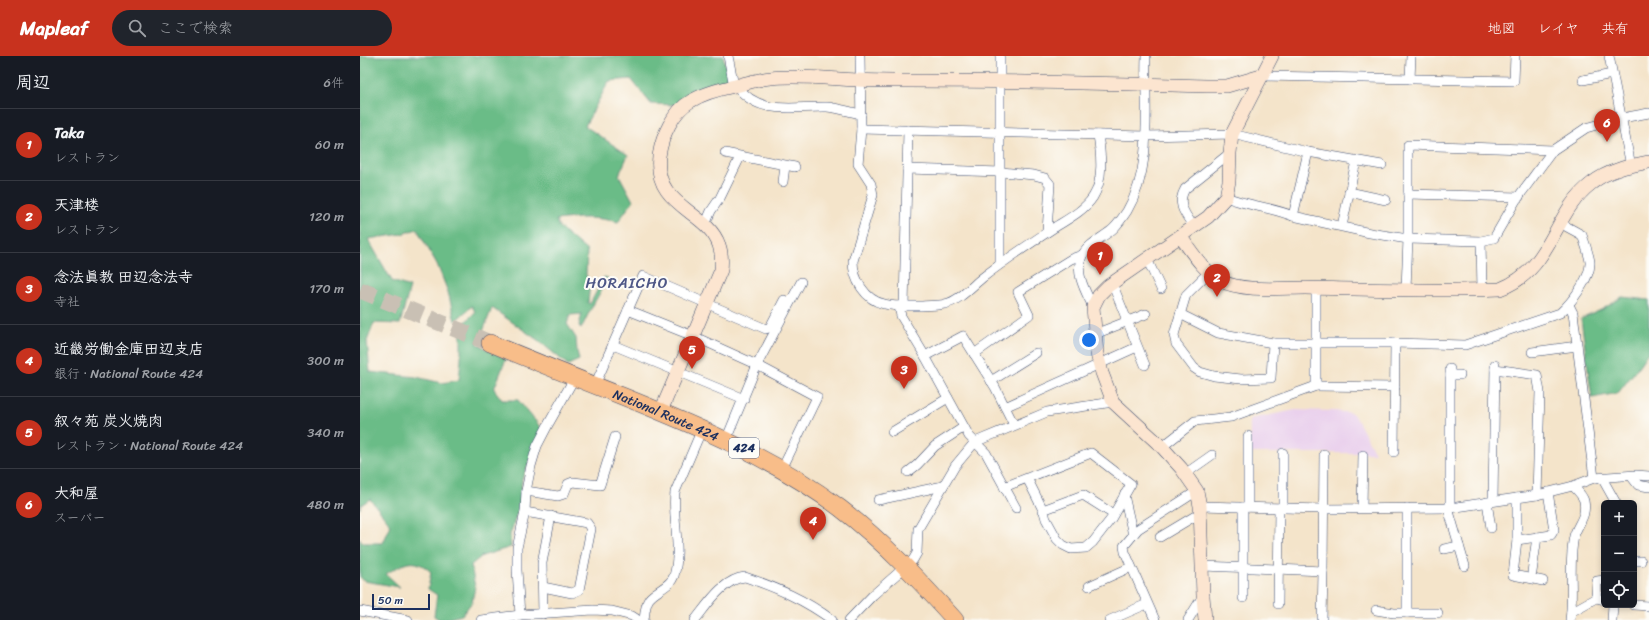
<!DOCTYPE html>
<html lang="ja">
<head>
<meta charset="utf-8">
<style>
  :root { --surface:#171b24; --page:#20242c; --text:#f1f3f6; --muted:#9ea1a6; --line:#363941; --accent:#c8321e }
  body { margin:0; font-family:Sriracha,"Klee One",sans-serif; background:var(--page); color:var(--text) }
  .controls { position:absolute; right:12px; bottom:12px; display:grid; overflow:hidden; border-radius:6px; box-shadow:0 2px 6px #0003 }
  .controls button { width:36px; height:36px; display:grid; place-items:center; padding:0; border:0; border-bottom:1px solid var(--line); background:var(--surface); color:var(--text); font:20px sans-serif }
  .scale { position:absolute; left:12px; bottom:10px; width:58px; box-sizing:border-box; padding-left:4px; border:2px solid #1b2f5e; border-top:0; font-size:11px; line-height:14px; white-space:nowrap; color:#1b2f5e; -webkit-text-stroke:3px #fdfcf7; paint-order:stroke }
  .you { position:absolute; left:729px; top:284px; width:14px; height:14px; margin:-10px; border:3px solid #fff; border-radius:50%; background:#1a73e8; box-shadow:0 0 0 6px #1a73e833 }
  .badge { display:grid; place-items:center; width:26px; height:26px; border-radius:50%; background:var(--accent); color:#fff; font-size:13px; font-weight:700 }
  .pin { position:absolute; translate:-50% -33px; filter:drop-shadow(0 1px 2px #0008) }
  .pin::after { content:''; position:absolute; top:21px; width:14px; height:12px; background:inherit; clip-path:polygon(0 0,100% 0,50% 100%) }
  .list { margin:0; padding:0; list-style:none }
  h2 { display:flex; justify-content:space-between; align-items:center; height:52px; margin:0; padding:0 16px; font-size:17px }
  h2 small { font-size:13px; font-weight:400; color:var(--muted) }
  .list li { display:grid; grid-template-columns:26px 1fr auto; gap:12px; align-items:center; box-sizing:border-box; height:72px; padding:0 16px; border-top:1px solid var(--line) }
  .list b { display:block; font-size:15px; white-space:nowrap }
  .list p { margin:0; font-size:13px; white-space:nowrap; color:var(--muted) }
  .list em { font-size:13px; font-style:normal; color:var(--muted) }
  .icon { flex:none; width:22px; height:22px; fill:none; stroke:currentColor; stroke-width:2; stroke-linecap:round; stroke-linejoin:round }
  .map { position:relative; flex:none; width:1289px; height:564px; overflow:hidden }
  header { display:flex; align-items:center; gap:24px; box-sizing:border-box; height:56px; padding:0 20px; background:var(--accent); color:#fff }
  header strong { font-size:19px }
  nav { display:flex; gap:22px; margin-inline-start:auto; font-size:14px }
  .search { width:280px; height:36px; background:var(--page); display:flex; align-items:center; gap:10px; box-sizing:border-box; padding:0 14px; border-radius:22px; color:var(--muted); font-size:15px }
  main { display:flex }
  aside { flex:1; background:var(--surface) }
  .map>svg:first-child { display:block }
</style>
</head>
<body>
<header>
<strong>Mapleaf</strong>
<div class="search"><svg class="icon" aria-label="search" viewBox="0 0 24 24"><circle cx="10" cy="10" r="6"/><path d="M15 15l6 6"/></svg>ここで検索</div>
<nav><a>地図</a><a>レイヤ</a><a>共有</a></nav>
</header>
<main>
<aside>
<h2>周辺<small>6件</small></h2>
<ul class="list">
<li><span class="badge">1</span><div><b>Taka</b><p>レストラン</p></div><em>60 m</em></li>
<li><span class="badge">2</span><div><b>天津楼</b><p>レストラン</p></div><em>120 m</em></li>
<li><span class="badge">3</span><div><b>念法眞教 田辺念法寺</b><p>寺社</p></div><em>170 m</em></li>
<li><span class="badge">4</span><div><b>近畿労働金庫田辺支店</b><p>銀行 · National Route 424</p></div><em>300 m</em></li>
<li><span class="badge">5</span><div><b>叙々苑 炭火焼肉</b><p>レストラン · National Route 424</p></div><em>340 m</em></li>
<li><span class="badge">6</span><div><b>大和屋</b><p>スーパー</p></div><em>480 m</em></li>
</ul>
</aside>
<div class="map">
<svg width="1289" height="564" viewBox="0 0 1289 564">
  <rect width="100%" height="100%" fill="#fdfcf7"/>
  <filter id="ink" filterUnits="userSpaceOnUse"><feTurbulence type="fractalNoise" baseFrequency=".025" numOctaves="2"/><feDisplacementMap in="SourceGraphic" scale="8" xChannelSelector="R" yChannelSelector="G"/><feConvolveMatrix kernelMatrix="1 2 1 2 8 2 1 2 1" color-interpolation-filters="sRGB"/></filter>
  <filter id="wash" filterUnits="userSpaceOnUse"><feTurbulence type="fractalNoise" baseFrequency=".012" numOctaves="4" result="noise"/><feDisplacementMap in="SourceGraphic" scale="16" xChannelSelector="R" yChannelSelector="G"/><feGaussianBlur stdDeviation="0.9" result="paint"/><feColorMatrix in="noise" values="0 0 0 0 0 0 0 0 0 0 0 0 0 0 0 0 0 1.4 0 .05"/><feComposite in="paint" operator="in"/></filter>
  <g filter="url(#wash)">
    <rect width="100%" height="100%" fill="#f4e4ca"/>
    <polygon fill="#ead1ed" points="935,354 975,355 992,357 999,367 1015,397 890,397 890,363"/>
    <g fill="#6abc87" stroke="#427672" fill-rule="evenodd">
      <path d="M0 0H363L369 21 366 27 339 33 316 49 291 48 271 23 249 25 225 70 268 99 259 119 273 145 258 166C237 161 218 161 196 164L199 171 227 195 226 219 230 227 228 247 230 248 244 221 248 222C239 239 229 255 221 273L219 269 222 258 210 259 207 268 216 282 217 295 219 304 208 309 179 285 132 252 118 288 146 303 134 333 142 344H158L183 374 162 423 160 448 150 479 151 491 122 500 111 509 115 531 112 546 102 559 83 564H80L74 560 77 539 68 533 71 516C54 500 44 507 26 518L40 531 4 525 0 521V483L3 487H23L31 469 10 443 1 449 0 453ZM57 173 77 208 88 236 95 265 112 250 115 256 101 271V303L99 324 82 327 56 321 10 316 7 285 14 267 40 268 50 231 32 225 8 183 42 178Z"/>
      <polygon points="1262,241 1289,244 1289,295 1273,318 1258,337 1232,342 1221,263 1243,253"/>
    </g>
  </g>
  <g filter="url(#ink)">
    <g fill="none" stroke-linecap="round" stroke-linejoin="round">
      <polyline stroke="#c9c0b4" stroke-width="17" stroke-dasharray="17 8" stroke-linecap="butt" points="0,234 130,287"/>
      <g stroke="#3c4a6e" stroke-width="10">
        <g id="street">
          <polyline points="368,0 374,30"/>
          <path d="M500 0 501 73 498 108 511 128 513 139 493 205C493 223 505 244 524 248 536 251 549 250 561 250 568 249 578 250 585 248 599 245 612 230 622 222 645 204 668 189 692 173 706 164 724 155 733 141 744 124 741 98 738 79"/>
          <polyline points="1249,0 1271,110"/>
          <polyline points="901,20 1154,25 1155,0"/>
          <polyline points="1050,23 1051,0"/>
          <polyline points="1223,24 1252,18"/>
          <path d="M376 29C399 61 433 50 467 51 479 52 490 56 501 58"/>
          <polyline points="501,73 786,80 872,78 948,96 1022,109"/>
          <polyline points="365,97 435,111"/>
          <polyline points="547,113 641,116 674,119 685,122 690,128 687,176"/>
          <polyline points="423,126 425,110"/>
          <polyline points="989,136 1026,144"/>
          <polyline points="1048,138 1159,141"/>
          <path d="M866 141C888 150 911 151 933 160L1010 177 1048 183 1121 185 1134 182 1156 144 1193 94 1226 72 1262 62 1289 57"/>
          <polyline points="933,160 948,96"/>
          <polyline points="345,169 351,155 360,142 380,101"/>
          <polyline points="982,170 996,105"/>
          <path d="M834 171C825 158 816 148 825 133L870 97"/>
          <polyline points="1121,185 1122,234"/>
          <polyline points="787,203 801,233"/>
          <polyline points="640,208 640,0"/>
          <polyline points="848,217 826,239 816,272 814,279 816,288 834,312 840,316 854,320 881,323 911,322 913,287"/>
          <polyline points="752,227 785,309"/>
          <polyline points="1046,233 1048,183 1048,89 1193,94"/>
          <polyline points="1209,249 1213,257 1234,422"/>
          <polyline points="539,250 541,260 565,300 609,380 626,397 656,452"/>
          <polyline points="544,251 548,74"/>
          <path d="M733 251C726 236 714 217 722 200 728 187 745 181 754 172 759 167 763 161 767 155 794 109 784 51 786 0"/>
          <polyline points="268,254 333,280 397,309 457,341 422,413"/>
          <path d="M820 258 858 277 913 287H1035L1105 289 1200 257C1211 247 1231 222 1230 206 1229 198 1225 188 1222 179L1200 167"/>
          <polyline points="735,278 786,258"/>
          <polyline points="253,289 384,343"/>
          <polyline points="1172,296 1217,290"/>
          <polyline points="614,298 669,259 658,236 711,203 722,199"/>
          <polyline points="565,300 603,280 635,331 654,369"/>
          <polyline points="1135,313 1177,319 1180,336 1177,439"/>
          <polyline points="1090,319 1100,319"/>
          <polyline points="631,325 676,297"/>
          <polyline points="235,329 283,220 406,273 410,271 424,244"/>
          <polyline points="956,330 1035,331"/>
          <polyline points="645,351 777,291"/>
          <polyline points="532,376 588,342"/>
          <polyline points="366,384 397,309 441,226"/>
          <polyline points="802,391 835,365 871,361 956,330 956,232"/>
          <polyline points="1034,396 1035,287"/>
          <polyline points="548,416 557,409 575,390 604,371"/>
          <polyline points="825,418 852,399"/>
          <polyline points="1271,420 1278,429 1289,431"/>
          <polyline points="1242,422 1256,447"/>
          <polyline points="644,431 731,397 771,428 751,463 733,486 726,492 711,493 703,489 697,483 686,463 684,456 667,422"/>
          <polyline points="166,435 198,440 204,438 208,428 213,426 240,429 255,381"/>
          <polyline points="764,439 773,479"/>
          <polyline points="1157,442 1157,484 1153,519 1183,525"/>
          <polyline points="518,444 583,430"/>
          <polyline points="1133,445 1135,309"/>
          <polyline points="1127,446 1131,472"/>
          <polyline points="840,450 963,453 1090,452 1177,439 1213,430 1234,422 1276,419 1289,420"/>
          <polyline points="883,451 883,542"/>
          <polyline points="888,451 888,380"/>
          <polyline points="923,452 923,397"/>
          <polyline points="1002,452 1003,399"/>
          <polyline points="1088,452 1105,510"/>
          <polyline points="1090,452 1090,313"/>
          <polyline points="683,454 723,439 753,458"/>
          <polyline points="165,456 227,467 231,473 219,534 212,537 183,531"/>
          <polyline points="800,481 840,457"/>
          <polyline points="1157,484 1191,479 1194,474 1188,436"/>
          <polyline points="1084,493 1099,490"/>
          <polyline points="1274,505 1281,505"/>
          <polyline points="843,510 963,515 964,398"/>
          <polyline points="1172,516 1177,481"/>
          <polyline points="729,530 771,511"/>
          <polyline points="1236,542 1237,525 1244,524"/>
          <polyline points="918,548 919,452"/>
          <polyline points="1273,549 1289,550"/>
          <polyline points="1016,554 1034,557 1078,557"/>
          <polyline points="0,555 48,564"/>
          <polyline points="1211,556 1236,542 1244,544"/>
          <polyline points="1047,557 1047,452"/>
          <polyline points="183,558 182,507 191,460"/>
          <polyline points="160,559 157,514 157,492 165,456 166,435 171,410 177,390 189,367 215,321"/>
          <polyline points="121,564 160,559 233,554 252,555 272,560 278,564"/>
          <path d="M284 564C285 557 285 549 289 543 296 534 310 531 314 520 322 492 312 463 315 436L342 373"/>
          <path d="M335 564C348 548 363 523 385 521 418 532 445 544 472 564"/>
          <polyline points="489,564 513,539 553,504 557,497 558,473 595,410 615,386 687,356 753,346"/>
          <polyline points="750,564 787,548"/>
          <polyline points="795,564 765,496 764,490 778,473 837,435"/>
          <polyline points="828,564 843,540"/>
          <polyline points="962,564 963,515"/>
          <path d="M1210 564C1214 536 1208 508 1214 480 1218 467 1227 461 1224 445 1223 440 1217 434 1213 430"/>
          <polyline points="1252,564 1253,549"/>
        </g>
      </g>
      <g stroke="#3c4a6e" stroke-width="14">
        <g id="secondary">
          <path d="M820 180C832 196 843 215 861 225 883 236 921 232 945 232 1010 233 1076 236 1140 233 1193 213 1192 157 1232 127 1248 114 1269 110 1289 106"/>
          <path d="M301 355 361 214C362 205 362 197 359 189 347 154 293 151 299 100 302 80 313 55 331 45 344 37 360 33 375 30 387 27 399 23 411 22 439 19 469 23 498 24 514 25 531 25 548 25 647 25 747 27 846 30H867L901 20"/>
          <polyline points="845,564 843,540 840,450 837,435 821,412 802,391 753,346 742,317 737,298 733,251 739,239 748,230 848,161 866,141 869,125 870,97 872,78 912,0"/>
        </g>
      </g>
      <g stroke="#3c4a6e" stroke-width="18">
        <g id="highway">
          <path id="s1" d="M130 287C174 305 218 323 262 340 339 371 413 402 480 452 523 485 559 524 595 564"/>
        </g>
      </g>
      <use href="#street" stroke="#fff" stroke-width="9"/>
      <use href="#secondary" stroke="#fce5d0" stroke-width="13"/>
      <use href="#highway" stroke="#f8bd89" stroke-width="17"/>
    </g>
  </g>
  <g text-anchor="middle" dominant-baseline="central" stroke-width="4" stroke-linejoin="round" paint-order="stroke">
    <rect fill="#fdfcf7" stroke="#5f6c8c" stroke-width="1" x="369" y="382" width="30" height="20" rx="3"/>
    <g font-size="12" font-weight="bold" fill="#1b2f5e">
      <text x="384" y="392">424</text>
    </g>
    <g font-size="13" fill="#1b2f5e" stroke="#fdfcf7">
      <text stroke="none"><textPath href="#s1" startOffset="190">National Route 424</textPath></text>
    </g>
    <g font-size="15" letter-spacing="1" fill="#4e5786" stroke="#fdfcf7">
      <text x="267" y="227">HORAICHO</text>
    </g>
  </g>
</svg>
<div class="controls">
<button>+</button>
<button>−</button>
<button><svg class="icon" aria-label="locate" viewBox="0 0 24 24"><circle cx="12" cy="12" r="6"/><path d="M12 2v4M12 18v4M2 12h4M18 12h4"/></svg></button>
</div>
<div class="scale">50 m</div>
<div class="you"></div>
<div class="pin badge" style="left:740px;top:219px">1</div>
<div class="pin badge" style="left:857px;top:241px">2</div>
<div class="pin badge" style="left:544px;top:333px">3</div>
<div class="pin badge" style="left:453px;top:484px">4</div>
<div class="pin badge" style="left:332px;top:313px">5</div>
<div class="pin badge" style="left:1247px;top:86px">6</div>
</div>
</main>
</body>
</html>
